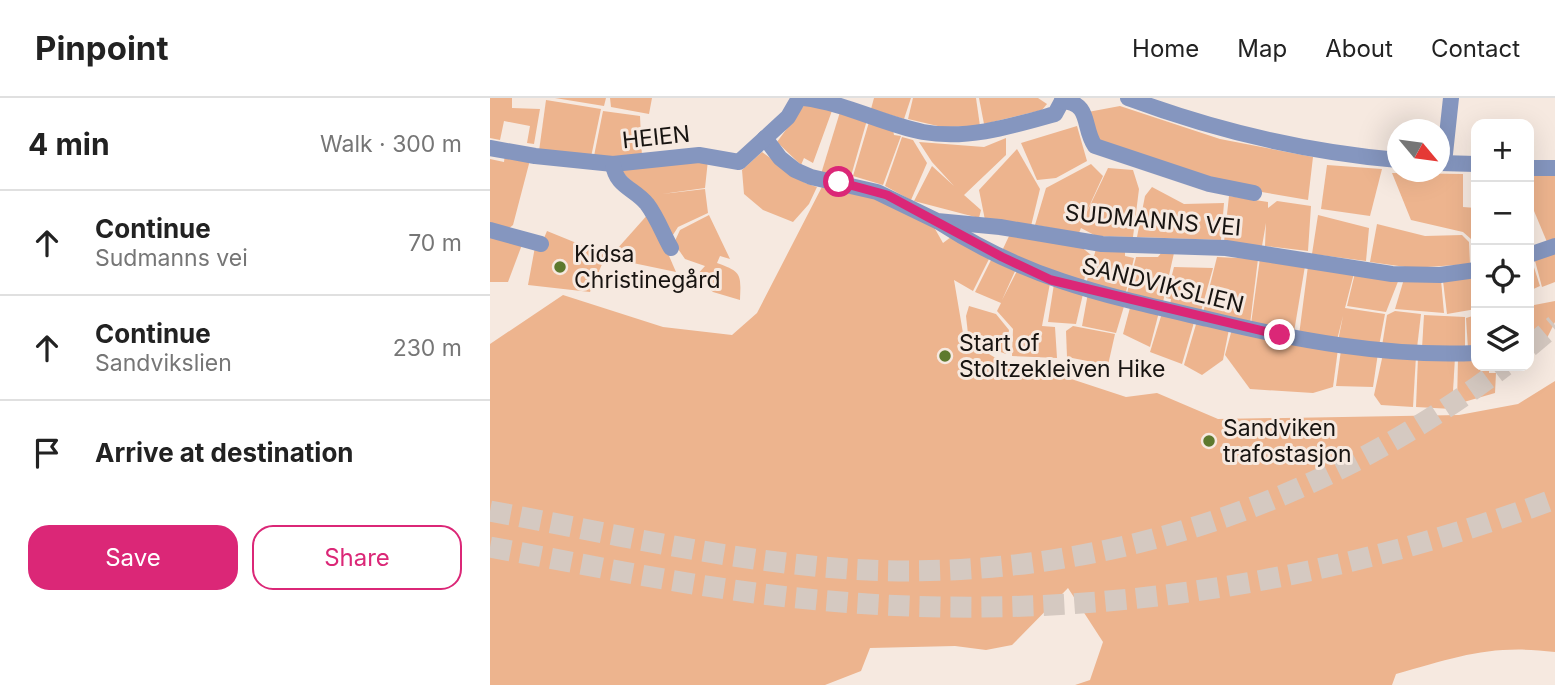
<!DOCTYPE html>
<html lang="en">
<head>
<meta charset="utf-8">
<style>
  :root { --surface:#fff; --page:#f6f6f6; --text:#222; --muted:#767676; --line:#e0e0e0; --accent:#db2777 }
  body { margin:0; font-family:Inter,sans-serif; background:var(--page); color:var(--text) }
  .controls { position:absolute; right:21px; top:21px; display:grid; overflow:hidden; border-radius:14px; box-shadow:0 7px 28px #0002 }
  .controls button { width:63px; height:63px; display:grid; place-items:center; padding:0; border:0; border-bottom:2px solid var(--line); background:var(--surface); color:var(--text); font:35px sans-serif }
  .compass { position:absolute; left:897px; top:21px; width:63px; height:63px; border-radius:50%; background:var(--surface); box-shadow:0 7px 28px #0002; rotate:119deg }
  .stop { position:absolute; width:21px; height:21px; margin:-16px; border:5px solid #db2777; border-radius:50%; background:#fff }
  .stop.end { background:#db2777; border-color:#fff; box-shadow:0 2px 7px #0008 }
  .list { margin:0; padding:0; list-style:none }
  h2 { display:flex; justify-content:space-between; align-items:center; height:91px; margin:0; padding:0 28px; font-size:30px }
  h2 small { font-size:23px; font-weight:400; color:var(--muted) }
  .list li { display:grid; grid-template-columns:46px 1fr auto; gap:21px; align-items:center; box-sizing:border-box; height:105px; padding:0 28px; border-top:2px solid var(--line) }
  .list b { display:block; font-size:26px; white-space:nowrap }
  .list p { margin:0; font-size:23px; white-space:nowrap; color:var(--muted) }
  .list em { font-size:23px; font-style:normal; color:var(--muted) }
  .actions { display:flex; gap:14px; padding:21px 28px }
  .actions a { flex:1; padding:16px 0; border:2px solid var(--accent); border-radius:21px; text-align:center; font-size:24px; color:var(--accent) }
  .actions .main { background:var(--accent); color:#fff }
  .icon { flex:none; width:38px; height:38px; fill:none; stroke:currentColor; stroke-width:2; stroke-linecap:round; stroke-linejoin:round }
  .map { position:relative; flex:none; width:1065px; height:587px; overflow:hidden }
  header { display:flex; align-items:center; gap:42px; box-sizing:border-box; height:98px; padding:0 35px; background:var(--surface); border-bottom:2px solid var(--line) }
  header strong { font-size:33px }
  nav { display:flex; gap:38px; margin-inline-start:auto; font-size:24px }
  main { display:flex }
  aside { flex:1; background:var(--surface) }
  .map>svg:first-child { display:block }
</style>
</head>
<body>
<header>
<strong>Pinpoint</strong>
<nav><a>Home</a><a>Map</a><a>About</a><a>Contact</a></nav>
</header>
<main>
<aside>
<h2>4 min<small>Walk · 300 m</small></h2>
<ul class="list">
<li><svg class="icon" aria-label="ahead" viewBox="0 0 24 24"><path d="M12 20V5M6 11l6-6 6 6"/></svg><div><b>Continue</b><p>Sudmanns vei</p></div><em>70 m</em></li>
<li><svg class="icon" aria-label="ahead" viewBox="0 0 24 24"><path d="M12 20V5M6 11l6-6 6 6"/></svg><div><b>Continue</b><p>Sandvikslien</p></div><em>230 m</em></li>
<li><svg class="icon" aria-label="arrive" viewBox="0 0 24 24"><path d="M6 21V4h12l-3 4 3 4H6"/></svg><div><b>Arrive at destination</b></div></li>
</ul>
<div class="actions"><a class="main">Save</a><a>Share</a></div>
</aside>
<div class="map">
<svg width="1065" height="587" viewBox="0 0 1065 587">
  <rect width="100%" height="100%" fill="#f6e9e0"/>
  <g fill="#edb48e">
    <polygon points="0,0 22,0 22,10 50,11 44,46 37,45 40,28 14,23 10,42 0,40"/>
    <polygon points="65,0 116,0 114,8"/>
    <polygon points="120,0 162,0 159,16 121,9"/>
    <polygon points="384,0 421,0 414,21 381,11"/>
    <polygon points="423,0 486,0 490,28 452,29 418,21"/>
    <polygon points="489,0 548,0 557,6 552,12 494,26"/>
    <polygon points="56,2 111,11 101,59 49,53"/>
    <polygon points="315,6 343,10 323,65 314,60 311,67 287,44"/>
    <polygon points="630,8 730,41 823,59 818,102 760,92 606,45 598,14"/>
    <polygon points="113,13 150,18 152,59 125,62 104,58"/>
    <polygon points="350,14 377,22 361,78 331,76"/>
    <polygon points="379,24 403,32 404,37 411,38 393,87 363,78"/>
    <polygon points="587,28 597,63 566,80 547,82 531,45"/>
    <polygon points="412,39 423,42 437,65 421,102 395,88"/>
    <polygon points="516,40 516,57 474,97 491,112 489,120 424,103 442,68 464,88 442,64 429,44 494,49"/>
    <polygon points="527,51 550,91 541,128 495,122 489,92"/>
    <polygon points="272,54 315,85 327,89 319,106 303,124 273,112 254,96 252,72"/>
    <polygon points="15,56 40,62 23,127 18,131 0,128 0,61 14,64"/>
    <polygon points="218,62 215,90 172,96 215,91 218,115 188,129 181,140 156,97 128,70"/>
    <polygon points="601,66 613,78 591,126 618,70 643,72 649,91 643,139 606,138 591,130 589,135 545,127 556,90"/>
    <polygon points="837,67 892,71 880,118 831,111"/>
    <polygon points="902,75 973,76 973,109 986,110 986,163 983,164 981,141 973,134 921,122"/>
    <polygon points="1039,76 1065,77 1065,141 1057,144 1039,101"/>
    <path d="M336 81 436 115 453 145 461 139 501 157 483 193 464 182 474 241 524 271 560 274 636 299 667 295 728 321 969 317 1028 306 1065 283V554C1001 546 967 559 906 576L902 587H585L600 582 613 544 578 490 522 547 496 552 465 548 380 550 371 573 335 587H0V246L73 197 173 229 242 237 267 215Z"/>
    <polygon points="662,89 694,106 734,105 731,142 647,139 655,98"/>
    <polygon points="739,98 778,104 778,110 787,103 821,108 818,153 775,148 776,125 772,148 734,144"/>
    <polygon points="160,114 186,174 119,160"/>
    <path d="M219 117 240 161 230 158 227 165C252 174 251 176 250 202L223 194 206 178 215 168 195 161 184 145 190 132Z"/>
    <polygon points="828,117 879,130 876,163 822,156"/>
    <polygon points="887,126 935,138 972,137 979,144 980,166 923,170 880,164"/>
    <polygon points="57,133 116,157 100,194 38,187 47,138 54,140"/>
    <polygon points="520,136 589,147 601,157 593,186 511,155"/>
    <polygon points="0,137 33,144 18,184 0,184"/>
    <polygon points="606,151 635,153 635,158 644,160 636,194 596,186"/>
    <polygon points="1065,152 1065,184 1052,189 1044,159"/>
    <polygon points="672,154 684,155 673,204 637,195 646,159 668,159"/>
    <polygon points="503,158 526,171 512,202 528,171 560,185 552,228 565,229 567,260 522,258 523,231 507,213 511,205 485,194"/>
    <polygon points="727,159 768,161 760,226 713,215"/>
    <polygon points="770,160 815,168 804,234 761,226"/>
    <polygon points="1041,160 1050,188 1039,193 1039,161"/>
    <polygon points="818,168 864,175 855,210 895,216 889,248 848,243 853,218 847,242 809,237"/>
    <polygon points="684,169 723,170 711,213 680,207 681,201 676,200"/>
    <polygon points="865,175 909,181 896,214 857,208"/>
    <polygon points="986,177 986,211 957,216 953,183"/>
    <polygon points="914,181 951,182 954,215 905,211"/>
    <polygon points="564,186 593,196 586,226 558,224"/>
    <polygon points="598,195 635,205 626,235 592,228"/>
    <polygon points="1065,203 1065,224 1056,242 1039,245 1039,208"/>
    <polygon points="641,206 669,214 660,249 633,236"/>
    <polygon points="479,208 506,216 519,232 516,256 489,246 478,236 476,218"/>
    <polygon points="905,213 931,216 927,250 892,248 897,217"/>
    <polygon points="672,215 705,221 692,266 660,254"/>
    <polygon points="934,217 975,219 975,251 932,250"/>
    <polygon points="986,217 986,250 978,251 976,220"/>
    <polygon points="707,223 739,231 733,262 712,277 694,267"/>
    <polygon points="583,228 625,236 618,267 577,259 576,233"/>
    <polygon points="742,231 848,251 843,289 823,295 760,291 735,257"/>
    <polygon points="851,252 888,255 883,289 846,288"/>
    <polygon points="893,256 926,258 923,309 891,307 884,297"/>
    <polygon points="928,259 965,259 962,311 926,309"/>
    <polygon points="968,260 986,260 986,268 999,268 999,275 1006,275 1005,295 967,306"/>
  </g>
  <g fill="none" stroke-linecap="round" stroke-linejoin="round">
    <g stroke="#d5c9c1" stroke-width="21" stroke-dasharray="21 10" stroke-linecap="butt">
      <polyline points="1039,249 1065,227"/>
      <path d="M0 413C119 435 239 463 359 471 595 486 829 411 1015 268"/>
      <path d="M0 449C109 469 217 492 328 502 579 526 829 489 1065 401"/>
    </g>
    <g stroke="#8596bf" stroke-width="16">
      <path d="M314 0C355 5 393 26 433 34 478 42 522 28 565 16L572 3"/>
      <path d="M638 0C724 32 816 54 908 62"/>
      <path d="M572 3C602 5 592 30 605 48L719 86 764 95"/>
      <polyline points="275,40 290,60 305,72 321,79 387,94 447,123 510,129 612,146 736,150 902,176 950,177 986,172"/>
      <polyline points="0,50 45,58 123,66 209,57 249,64 298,19 309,0"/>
      <polyline points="950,65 986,66"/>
      <polyline points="954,65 961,0"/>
      <path d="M123 66C126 89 144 90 157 106 167 119 173 136 181 150"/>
      <polyline points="1039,70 1065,70"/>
      <path d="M449 124C538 182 618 198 718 221 805 242 896 259 986 255"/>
      <polyline points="0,132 51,146"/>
      <polyline points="1039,157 1065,148"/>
    </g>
  </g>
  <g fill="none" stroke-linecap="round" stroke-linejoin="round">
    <polyline stroke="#db2777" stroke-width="9" points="349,84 397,97 512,159 561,182 790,237"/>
  </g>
  <g fill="#5d792e" stroke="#f6e9e0" stroke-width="2.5">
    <circle cx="70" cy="169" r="7"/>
    <circle cx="455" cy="258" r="7"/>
    <circle cx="719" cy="343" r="7"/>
  </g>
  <g text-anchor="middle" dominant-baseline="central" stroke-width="6" stroke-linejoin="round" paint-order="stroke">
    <g font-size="23" fill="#181411" stroke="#f6e9e0">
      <text transform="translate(166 39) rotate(-6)">HEIEN</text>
      <text transform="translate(663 122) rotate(5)">SUDMANNS VEI</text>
      <text transform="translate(673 187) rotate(14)">SANDVIKSLIEN</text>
    </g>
    <g font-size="23" fill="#181411" stroke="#f6e9e0" text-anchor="start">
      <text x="84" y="156">Kidsa<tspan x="84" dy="26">Christinegård</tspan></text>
      <text x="469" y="245">Start of<tspan x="469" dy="26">Stoltzekleiven Hike</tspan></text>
      <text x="733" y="330">Sandviken<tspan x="733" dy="26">trafostasjon</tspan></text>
    </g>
  </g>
</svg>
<div class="controls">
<button>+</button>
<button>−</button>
<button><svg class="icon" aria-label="locate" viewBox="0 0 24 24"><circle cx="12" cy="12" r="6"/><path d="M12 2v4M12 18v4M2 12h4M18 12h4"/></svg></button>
<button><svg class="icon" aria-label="layers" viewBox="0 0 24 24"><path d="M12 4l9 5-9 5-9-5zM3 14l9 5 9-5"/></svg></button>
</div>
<svg class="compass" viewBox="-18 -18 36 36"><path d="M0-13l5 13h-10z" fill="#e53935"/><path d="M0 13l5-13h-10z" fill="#767676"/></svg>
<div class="stop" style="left:349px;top:84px"></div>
<div class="stop end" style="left:790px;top:237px"></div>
</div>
</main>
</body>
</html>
